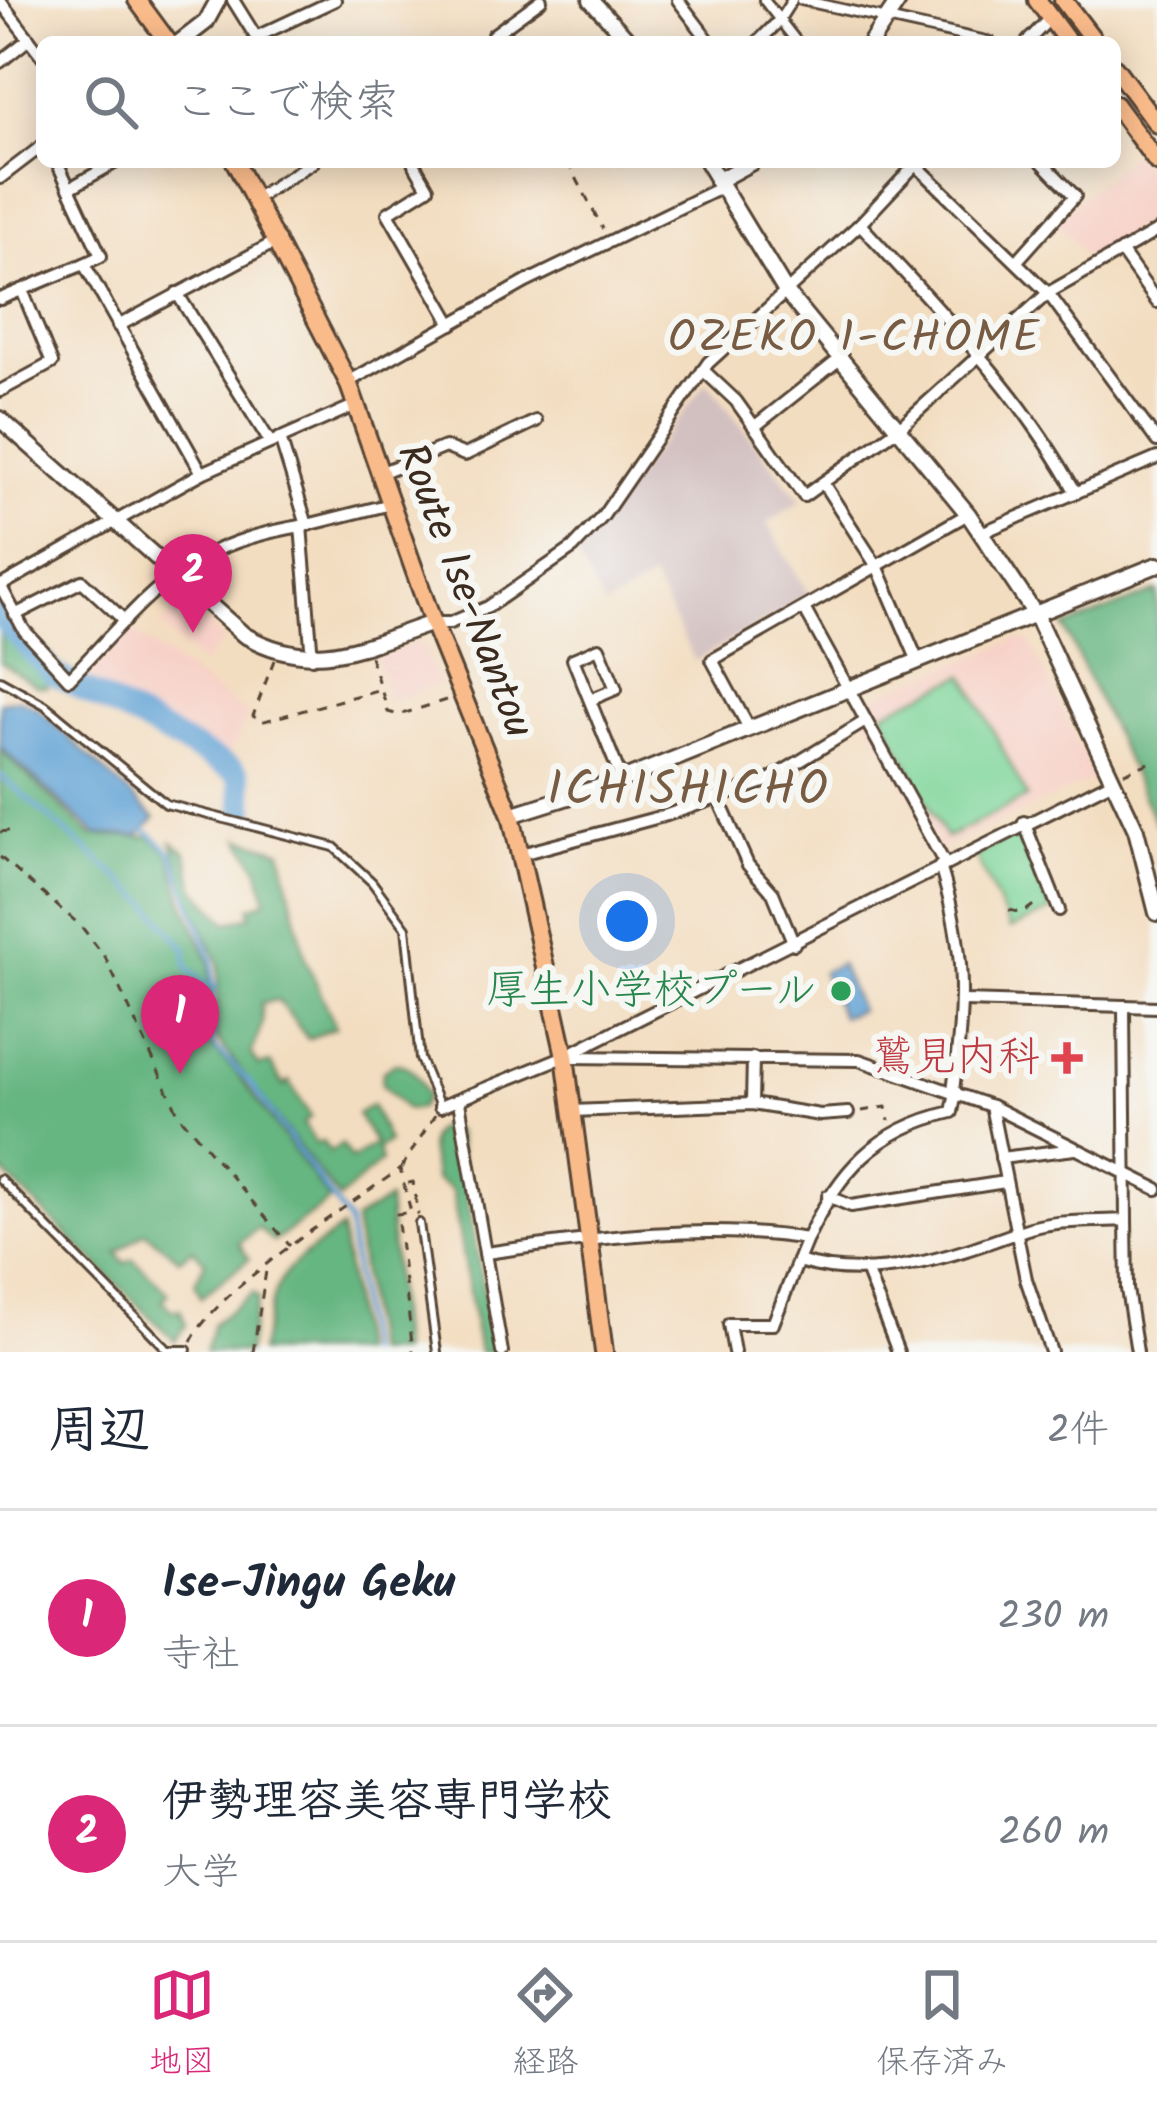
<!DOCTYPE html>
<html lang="ja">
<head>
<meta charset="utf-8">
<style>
  :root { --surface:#fff; --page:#f6f6f7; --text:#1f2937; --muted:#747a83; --line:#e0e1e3; --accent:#db2777 }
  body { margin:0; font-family:Kalam,"Klee One",sans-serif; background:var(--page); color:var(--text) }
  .you { position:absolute; left:627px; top:921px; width:42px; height:42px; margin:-30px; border:9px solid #fff; border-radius:50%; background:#1a73e8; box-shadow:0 0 0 18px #1a73e833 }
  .badge { display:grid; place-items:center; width:78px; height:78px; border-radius:50%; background:var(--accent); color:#fff; font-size:39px; font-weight:700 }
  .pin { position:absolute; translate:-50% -99px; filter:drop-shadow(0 3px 6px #0008) }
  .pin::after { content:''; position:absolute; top:63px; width:42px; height:36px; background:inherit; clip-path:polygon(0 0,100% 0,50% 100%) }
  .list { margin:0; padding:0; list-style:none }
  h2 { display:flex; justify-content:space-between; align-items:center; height:156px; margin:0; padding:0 48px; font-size:51px }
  h2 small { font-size:39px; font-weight:400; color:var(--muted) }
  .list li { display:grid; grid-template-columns:78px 1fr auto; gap:36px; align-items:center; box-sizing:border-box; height:216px; padding:0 48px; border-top:3px solid var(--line) }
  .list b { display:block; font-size:45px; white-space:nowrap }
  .list p { margin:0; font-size:39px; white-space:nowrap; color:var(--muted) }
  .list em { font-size:39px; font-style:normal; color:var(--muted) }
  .icon { flex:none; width:66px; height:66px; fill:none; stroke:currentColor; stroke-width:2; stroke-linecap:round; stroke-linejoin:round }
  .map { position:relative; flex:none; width:1157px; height:1352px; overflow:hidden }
  .search { position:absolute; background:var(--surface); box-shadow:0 6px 30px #0003; left:36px; right:36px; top:36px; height:132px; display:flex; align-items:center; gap:30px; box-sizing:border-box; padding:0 42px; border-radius:18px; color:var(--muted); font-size:45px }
  .sheet { height:588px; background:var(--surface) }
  nav { display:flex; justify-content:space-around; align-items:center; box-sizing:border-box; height:168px; border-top:3px solid var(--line); background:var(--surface); font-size:33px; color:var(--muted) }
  nav a { display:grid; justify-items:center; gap:6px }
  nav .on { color:var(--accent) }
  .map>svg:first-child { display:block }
</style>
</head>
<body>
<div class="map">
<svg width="1157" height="1352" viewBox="0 0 1157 1352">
  <rect width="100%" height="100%" fill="#f6f6f2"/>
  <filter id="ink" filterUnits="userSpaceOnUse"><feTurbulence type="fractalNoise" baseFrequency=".00833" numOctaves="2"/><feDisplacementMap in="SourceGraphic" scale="24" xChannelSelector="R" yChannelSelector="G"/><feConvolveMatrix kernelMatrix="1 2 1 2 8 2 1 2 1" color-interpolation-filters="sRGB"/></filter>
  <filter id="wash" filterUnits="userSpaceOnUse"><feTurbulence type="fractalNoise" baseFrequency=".004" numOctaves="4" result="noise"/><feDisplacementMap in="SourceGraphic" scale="48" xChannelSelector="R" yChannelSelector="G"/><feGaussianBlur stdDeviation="2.7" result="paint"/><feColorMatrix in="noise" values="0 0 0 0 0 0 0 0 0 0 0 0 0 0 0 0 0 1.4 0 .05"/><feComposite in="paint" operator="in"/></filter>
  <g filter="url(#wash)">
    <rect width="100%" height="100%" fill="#f3ddc0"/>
    <g fill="#f7d1c7">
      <polygon points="1134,152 1157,184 1157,219 1089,260 1055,221"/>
      <polygon points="183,601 224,640 202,665 161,626"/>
      <polygon points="128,628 248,715 226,761 78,683"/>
      <polygon points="1020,638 1030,642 1095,778 940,849 859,703"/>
      <polygon points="416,642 422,644 439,683 389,701 375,656"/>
    </g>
    <polygon fill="#d2bfc0" points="707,382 801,501 767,523 810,596 695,661 652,578 605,607 575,554"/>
    <g fill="#7ed599" stroke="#5c805c" stroke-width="3">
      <polygon points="965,675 1027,797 946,838 882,713"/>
      <polygon points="1018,832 1051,911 1010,929 975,855"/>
    </g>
    <g fill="#66b681" stroke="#507050" stroke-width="3">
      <polygon points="1157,591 1157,826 1064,627"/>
      <polygon points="0,622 50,677 47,687 36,686 0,662"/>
      <polygon points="0,750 91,835 151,837 170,854 183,901 210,963 209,1044 241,1078 330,1201 273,1242 258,1228 239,1243 249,1259 201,1297 195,1283 205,1262 193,1249 179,1259 145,1232 117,1253 125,1263 133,1259 169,1293 162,1301 173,1311 180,1309 186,1325 175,1341 0,1169"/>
      <polygon points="240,838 281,850 306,960 336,1027 308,1039 278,1000 261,1003 262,1024 251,1054 259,1066 270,1063 284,1086 289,1081 311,1117 303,1123 316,1144 322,1141 330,1152 342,1144 351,1159 375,1144 357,1114 372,1105 388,1142 377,1149 381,1161 339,1199 216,1038 219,963 190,900 172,842 186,852 196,889 227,923 251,916 250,907 266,901 259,870"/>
      <path d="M395 1063C414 1065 420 1080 427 1096L420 1108 407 1110 382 1084 383 1071Z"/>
      <path d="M447 1124 456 1132 494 1352H479L452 1191 435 1179C431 1157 420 1132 447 1124Z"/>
      <polygon points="388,1200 400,1352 372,1352 355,1220"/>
      <path d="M341 1229 359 1352H259C280 1273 271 1278 341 1229Z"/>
      <polygon points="253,1293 258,1298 247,1352 205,1352 213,1324"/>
    </g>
    <g fill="#61a2d5" stroke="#4e667a" stroke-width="3">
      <polygon points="18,699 37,708 155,818 138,836 96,834 0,747 0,702"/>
      <polygon points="840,964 860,1010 841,1017 822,972"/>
    </g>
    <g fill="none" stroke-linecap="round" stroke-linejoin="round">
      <g stroke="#61a2d5" stroke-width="4.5">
        <polyline points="0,775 148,903 186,949 187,968 207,985 216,987"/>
        <polyline points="145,829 172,853 213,962 212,1044 250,1083 348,1221 365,1352"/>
      </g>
      <polyline stroke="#61a2d5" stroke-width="24" points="0,616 54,674 232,769 239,775 244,810"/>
    </g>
  </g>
  <g filter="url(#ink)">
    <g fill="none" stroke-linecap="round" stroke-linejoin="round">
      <g stroke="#574536" stroke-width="12">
        <g id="service">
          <polyline points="0,680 45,705 166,804 334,847 372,882 406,928 420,1059 440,1107"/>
          <polyline points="0,1179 168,1350 187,1350"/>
          <polyline points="419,1223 437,1352"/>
        </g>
      </g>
      <g stroke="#574536" stroke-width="14">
        <g id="pedestrian">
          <polyline points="764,0 797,42"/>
          <polyline points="801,0 991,42"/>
          <polyline points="780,19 792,0"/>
        </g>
      </g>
      <g stroke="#574536" stroke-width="16">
        <g id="minor">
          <polyline points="233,0 256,37 335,0"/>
          <polyline points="678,0 710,42"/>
          <polyline points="0,1 42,56"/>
          <polyline points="497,42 493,35 541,0"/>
          <polyline points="758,42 780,20"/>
          <polyline points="1027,42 1050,18"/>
          <polyline points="0,62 29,39"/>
          <polyline points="57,162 101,256 84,264 202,473"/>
          <polyline points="413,162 428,188 388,213 452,324"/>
          <polyline points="913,162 1048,293 1157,441"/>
          <polyline points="0,178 42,146"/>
          <polyline points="70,188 116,162"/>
          <polyline points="256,198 313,162"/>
          <path d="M860 224C938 310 1020 390 1076 493"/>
          <polyline points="1121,251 1157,302"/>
          <polyline points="1017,261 1075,196 1042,162"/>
          <polyline points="177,293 270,442"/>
          <polyline points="0,299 84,264"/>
          <polyline points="118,326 279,240"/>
          <polyline points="703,370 736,401 804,496 899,428 1048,293 1157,231"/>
          <polyline points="348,382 526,282 720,188"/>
          <polyline points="0,391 52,363 22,290"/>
          <polyline points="754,427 841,358"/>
          <polyline points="280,438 307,525 391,504"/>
          <polyline points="380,473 445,447 465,455 536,421"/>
          <polyline points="823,483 878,568 917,659"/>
          <polyline points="301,526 312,658"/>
          <polyline points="981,533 1157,458"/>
          <path d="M0 585 24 630 69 679C153 592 180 545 307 525"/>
          <polyline points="0,586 202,473 356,405"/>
          <polyline points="805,610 945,864"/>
          <polyline points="15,615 82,581 125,621"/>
          <polyline points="433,623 450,623 488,607 573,548 603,516 708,363 860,224 918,162"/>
          <polyline points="590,700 616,689 599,648 573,659 622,780"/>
          <polyline points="750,730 712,660 968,514"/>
          <polyline points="718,798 748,865 773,893 794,944"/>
          <polyline points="1024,822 1059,910"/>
          <polyline points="521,854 667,815 767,781 864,722"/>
          <path d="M940 866C967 954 964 1001 953 1091"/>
          <polyline points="964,1001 1157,1007"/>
          <polyline points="1124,1008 1126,1220"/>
          <polyline points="568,1057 859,1060 991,1106 1157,1189"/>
          <polyline points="459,1102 502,1352"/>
          <polyline points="752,1104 753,1058"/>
          <polyline points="991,1106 1026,1279 1051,1352"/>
          <polyline points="440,1107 565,1056 1113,781"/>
          <polyline points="572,1111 752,1104 820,1115 848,1113"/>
          <polyline points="1001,1158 1075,1149"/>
          <polyline points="828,1196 851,1206 1005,1182"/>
          <path d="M807 1239C839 1171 876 1129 952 1112L956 1092"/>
          <path d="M485 1253C589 1239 703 1222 807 1239L798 1261C874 1285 952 1256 1024 1230 1056 1219 1093 1222 1126 1220L1127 1289 1137 1352"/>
          <polyline points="867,1272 898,1352"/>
          <polyline points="734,1352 729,1324 773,1324 798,1261"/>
        </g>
      </g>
      <g stroke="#574536" stroke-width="20">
        <g id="tertiary">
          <polyline points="591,0 630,42"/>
          <polyline points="180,42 206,22 218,0"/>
          <polyline points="871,42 899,0"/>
          <polyline points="707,162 786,292 968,514 1035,614 1136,830 1157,913"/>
          <polyline points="717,181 752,162"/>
          <path d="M0 419 244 635C315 675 362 646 433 623"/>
          <polyline points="511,815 622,780 1157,565"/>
        </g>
      </g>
      <g stroke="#574536" stroke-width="22">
        <g id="primary">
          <polyline points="137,0 168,42"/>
          <polyline points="1037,0 1068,42"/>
          <polyline points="1063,0 1095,42"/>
          <polyline points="1115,68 1157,124"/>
          <polyline points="1115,105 1157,162"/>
          <polyline points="235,162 348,382 433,623 511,815 565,1056 604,1352"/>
        </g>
      </g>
      <g stroke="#574536" stroke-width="3" stroke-dasharray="9 9" stroke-linecap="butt">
        <polyline points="568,162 603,229"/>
        <polyline points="370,656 380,687"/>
        <polyline points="274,660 253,716 261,722 381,689 388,712 399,715 446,700"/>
        <polyline points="1124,773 1157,760"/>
        <polyline points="0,832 16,830"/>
        <polyline points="0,857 81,926 105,957 179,1115 290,1246"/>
        <polyline points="1009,910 1023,913 1040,900"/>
        <polyline points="862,1111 886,1107 889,1121"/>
        <polyline points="401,1168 435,1115"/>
        <polyline points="408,1183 413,1182 418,1215"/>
        <path d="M191 1342C215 1290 349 1205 400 1169L411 1212 397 1214 413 1352"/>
        <polyline points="253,1352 266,1271"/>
      </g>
      <use href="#service" stroke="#fff" stroke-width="6"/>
      <use href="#pedestrian" stroke="#fff" stroke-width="8"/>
      <use href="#minor" stroke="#fff" stroke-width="10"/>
      <use href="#tertiary" stroke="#fff" stroke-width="14"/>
      <use href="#primary" stroke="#fabb8b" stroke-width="16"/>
    </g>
  </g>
  <circle fill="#2e9e5b" stroke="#f6f6f2" stroke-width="4.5" cx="841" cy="991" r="12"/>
  <path fill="#e0444e" stroke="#f6f6f2" stroke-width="4.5" d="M1061 1040h12v12h12v12h-12v12h-12v-12h-12v-12h12z"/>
  <g text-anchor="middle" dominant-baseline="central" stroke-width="12" stroke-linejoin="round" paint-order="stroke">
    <g font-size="42" fill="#3b2a1e" stroke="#f6f6f2">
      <text transform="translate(464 591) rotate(69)">Route Ise-Nantou</text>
    </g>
    <g font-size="42" fill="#27864d" stroke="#f6f6f2" text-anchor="end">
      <text x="817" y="991">厚生小学校プール</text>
    </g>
    <g font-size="42" fill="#be3a42" stroke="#f6f6f2" text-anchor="end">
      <text x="1040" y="1058">鷲見内科</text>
    </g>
    <g font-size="45" letter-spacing="3" fill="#775b43" stroke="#f6f6f2">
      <text x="855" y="339">OZEKO 1-CHOME</text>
    </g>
    <g font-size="48" letter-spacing="3" fill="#775b43" stroke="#f6f6f2">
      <text x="689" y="791">ICHISHICHO</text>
    </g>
  </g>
</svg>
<div class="you"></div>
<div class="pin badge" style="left:180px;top:1074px">1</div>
<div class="pin badge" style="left:193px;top:633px">2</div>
<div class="search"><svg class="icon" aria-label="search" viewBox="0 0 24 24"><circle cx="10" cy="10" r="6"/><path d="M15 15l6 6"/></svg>ここで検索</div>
</div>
<section class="sheet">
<h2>周辺<small>2件</small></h2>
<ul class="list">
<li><span class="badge">1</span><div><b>Ise-Jingu Geku</b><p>寺社</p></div><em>230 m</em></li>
<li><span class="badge">2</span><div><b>伊勢理容美容専門学校</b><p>大学</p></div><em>260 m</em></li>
</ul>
</section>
<nav>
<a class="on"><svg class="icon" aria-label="map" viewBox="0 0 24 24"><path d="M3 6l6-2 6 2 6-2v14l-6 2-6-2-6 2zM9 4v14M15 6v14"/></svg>地図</a>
<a><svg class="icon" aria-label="directions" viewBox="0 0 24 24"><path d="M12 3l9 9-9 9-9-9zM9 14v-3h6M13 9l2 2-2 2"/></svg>経路</a>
<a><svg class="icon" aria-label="saved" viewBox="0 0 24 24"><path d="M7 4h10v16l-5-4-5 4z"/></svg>保存済み</a>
</nav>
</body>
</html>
